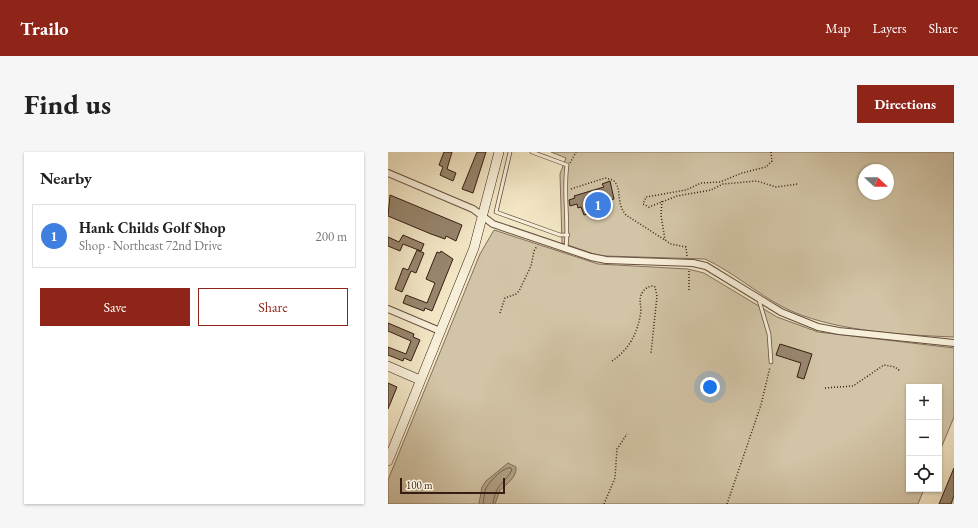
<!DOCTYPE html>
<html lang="en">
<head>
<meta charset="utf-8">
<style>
  :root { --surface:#fff; --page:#f6f6f6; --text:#222; --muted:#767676; --line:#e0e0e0; --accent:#8f2418 }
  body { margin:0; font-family:"EB Garamond",serif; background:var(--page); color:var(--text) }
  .controls { position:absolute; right:12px; bottom:12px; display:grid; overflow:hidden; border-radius:0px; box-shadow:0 1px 3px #0004 }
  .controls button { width:36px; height:36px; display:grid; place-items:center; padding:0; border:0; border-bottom:1px solid var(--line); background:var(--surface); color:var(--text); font:20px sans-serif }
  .compass { position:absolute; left:470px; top:12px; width:36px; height:36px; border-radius:50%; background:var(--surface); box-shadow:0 1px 3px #0004; rotate:112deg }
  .scale { position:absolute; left:12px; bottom:10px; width:105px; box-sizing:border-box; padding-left:4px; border:2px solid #361d11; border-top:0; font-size:11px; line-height:14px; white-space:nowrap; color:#361d11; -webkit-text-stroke:3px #f7efd9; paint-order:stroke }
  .you { position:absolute; left:322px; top:235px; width:14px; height:14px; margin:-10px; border:3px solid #fff; border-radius:50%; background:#1a73e8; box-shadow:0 0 0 6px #1a73e833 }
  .badge { display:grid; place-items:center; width:26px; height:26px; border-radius:50%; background:var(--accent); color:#fff; font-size:13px; font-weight:700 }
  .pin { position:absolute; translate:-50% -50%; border:2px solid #fff; box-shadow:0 1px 4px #0006 }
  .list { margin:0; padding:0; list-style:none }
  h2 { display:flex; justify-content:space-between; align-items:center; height:52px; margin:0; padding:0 16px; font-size:17px }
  h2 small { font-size:13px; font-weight:400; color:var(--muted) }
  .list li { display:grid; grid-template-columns:26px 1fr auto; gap:12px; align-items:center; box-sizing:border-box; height:64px; margin:0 8px 8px; padding:0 8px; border:1px solid var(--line); border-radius:0px }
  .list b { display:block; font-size:15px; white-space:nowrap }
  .list p { margin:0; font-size:13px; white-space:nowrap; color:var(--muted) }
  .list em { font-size:13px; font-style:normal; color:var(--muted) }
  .actions { display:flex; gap:8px; padding:12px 16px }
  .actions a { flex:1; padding:9px 0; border:1px solid var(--accent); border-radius:0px; text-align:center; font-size:14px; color:var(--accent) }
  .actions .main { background:var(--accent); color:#fff }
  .icon { flex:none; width:22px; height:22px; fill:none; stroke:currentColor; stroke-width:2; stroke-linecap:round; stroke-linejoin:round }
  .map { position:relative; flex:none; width:566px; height:352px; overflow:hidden; border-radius:0px }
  header { display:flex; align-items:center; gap:24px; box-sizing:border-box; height:56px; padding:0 20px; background:var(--accent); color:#fff }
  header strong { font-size:19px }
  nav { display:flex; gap:22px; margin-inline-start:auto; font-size:14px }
  .intro { display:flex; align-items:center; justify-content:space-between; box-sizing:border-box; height:96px; padding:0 24px }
  h1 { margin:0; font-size:28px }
  .button { padding:10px 18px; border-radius:0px; background:var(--accent); color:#fff; font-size:14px; font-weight:700 }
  main { display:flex; gap:24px; padding:0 24px }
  aside { flex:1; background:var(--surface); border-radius:0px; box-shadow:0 1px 3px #0004 }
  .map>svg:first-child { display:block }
</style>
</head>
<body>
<header>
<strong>Trailo</strong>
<nav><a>Map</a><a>Layers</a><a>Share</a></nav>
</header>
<div class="intro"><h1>Find us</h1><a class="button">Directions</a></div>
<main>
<aside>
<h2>Nearby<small></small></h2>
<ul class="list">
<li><span class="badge" style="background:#3f7fe0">1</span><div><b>Hank Childs Golf Shop</b><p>Shop · Northeast 72nd Drive</p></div><em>200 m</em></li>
</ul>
<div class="actions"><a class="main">Save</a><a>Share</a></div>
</aside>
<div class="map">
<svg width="566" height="352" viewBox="0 0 566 352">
  <rect width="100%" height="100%" fill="#f2e6c5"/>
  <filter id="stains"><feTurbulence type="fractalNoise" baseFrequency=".005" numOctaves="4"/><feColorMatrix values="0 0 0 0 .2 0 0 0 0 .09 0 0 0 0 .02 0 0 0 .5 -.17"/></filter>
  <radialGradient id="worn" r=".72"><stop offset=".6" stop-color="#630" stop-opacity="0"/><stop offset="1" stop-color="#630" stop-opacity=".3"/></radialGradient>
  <g fill="#d2c4a6" stroke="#84705c" fill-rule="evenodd">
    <path d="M163 0H566V185C514 183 441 179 395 155 368 141 345 120 317 107L217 104 206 102 174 91 172 22 178 6ZM476 18H500V42H476Z"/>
    <polygon points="106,78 210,112 300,117 316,121 389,165 430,180 566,196 566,265 551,301 551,235 521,235 521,337 536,337 530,352 0,352 0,328 92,102"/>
  </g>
  <path fill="#b2a288" stroke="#806d58" d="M120 311 128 315C129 325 119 332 112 338L107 352H91L94 335 98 329Z"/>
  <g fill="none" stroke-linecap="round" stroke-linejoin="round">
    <path stroke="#74604c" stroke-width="1" d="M95 352C96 347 96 341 98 336 102 329 116 314 123 316L124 318C114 335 108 331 105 352"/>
  </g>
  <g fill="#98866f" stroke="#361d11">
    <polygon points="56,0 64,0 59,17 68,21 65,29 52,23 55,15 51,13"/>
    <polygon points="89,0 98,0 85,41 74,37"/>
    <polygon points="222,29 226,47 219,49 220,52 215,54 216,57 196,63 193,55 190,56 189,52 182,54 181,48 187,46 186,44 216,35 214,32"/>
    <polygon points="2,43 74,73 68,89 58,84 57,87 43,82 0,64"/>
    <polygon points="15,83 36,92 33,99 15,92 12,99 0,94 0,85 11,90"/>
    <polygon points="29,98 36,101 28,121 23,119 14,140 7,137 15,116 20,118"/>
    <polygon points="53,99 65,107 44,159 37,156 36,159 15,151 18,143 39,151 47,131 38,127 49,100 52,101"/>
    <polygon points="0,171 26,182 25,185 32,188 23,209 16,206 15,209 0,203 0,195 18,202 23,189 0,179"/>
    <polygon points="392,192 424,202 416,227 409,225 413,211 388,203"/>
    <polygon points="0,231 9,235 0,257"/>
    <polygon points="566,316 566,344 563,352 551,352"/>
  </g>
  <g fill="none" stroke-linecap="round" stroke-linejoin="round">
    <g stroke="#654f3e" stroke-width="4.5">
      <g id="lane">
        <polyline points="122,0 108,60 172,83 180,83"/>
        <path d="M144 0 179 13C175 41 181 69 178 96"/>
        <polyline points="371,148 381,182 383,210"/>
      </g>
    </g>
    <g stroke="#654f3e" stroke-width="8">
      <g id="street">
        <polyline points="0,21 85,57 105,72 203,105 218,108 305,111 318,114 393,160 430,175 451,179 566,191"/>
        <polyline points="0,157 52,179"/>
      </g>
    </g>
    <g stroke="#361d11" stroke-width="10">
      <g id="secondary">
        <polyline points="0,214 32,228"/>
        <polyline points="0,309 86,96 111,0"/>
      </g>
    </g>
    <g stroke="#361d11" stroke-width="1.5" stroke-dasharray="1 2" stroke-linecap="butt">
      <polyline points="383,0 384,9 378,15 354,21 332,30 313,31 298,38 258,45 255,52 261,55 289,44 323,38 335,32 369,29 388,35 410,32"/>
      <polyline points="182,11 188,0"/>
      <path d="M183 37 217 26 225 28C235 37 227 50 238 63L283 92 298 95 299 104"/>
      <polyline points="274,49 273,63 277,88"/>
      <polyline points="301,138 301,118"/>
      <polyline points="112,161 117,146 128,142 131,139 143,114 146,99 149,94"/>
      <path d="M224 209C242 197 250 180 253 159 253 153 251 149 253 143 255 138 260 134 265 134L267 135 269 144 263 201"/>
      <polyline points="437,236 465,234 496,213 507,215 512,219"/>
      <polyline points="216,352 227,326 229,297 239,282"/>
      <polyline points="339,352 373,253 382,215"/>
    </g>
    <use href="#lane" stroke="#f7efd9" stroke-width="3"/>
    <use href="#street" stroke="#f7efd9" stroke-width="6"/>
    <use href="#secondary" stroke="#f7efd9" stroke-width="9"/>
  </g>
  <rect width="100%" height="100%" filter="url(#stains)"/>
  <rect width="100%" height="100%" fill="url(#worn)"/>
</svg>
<div class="controls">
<button>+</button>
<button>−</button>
<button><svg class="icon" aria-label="locate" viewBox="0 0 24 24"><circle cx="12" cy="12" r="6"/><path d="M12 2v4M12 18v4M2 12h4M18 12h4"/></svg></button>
</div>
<svg class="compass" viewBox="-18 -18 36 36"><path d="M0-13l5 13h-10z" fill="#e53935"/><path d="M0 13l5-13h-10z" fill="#767676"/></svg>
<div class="scale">100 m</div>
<div class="you"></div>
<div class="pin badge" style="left:210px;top:53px;background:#3f7fe0">1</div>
</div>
</main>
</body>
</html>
